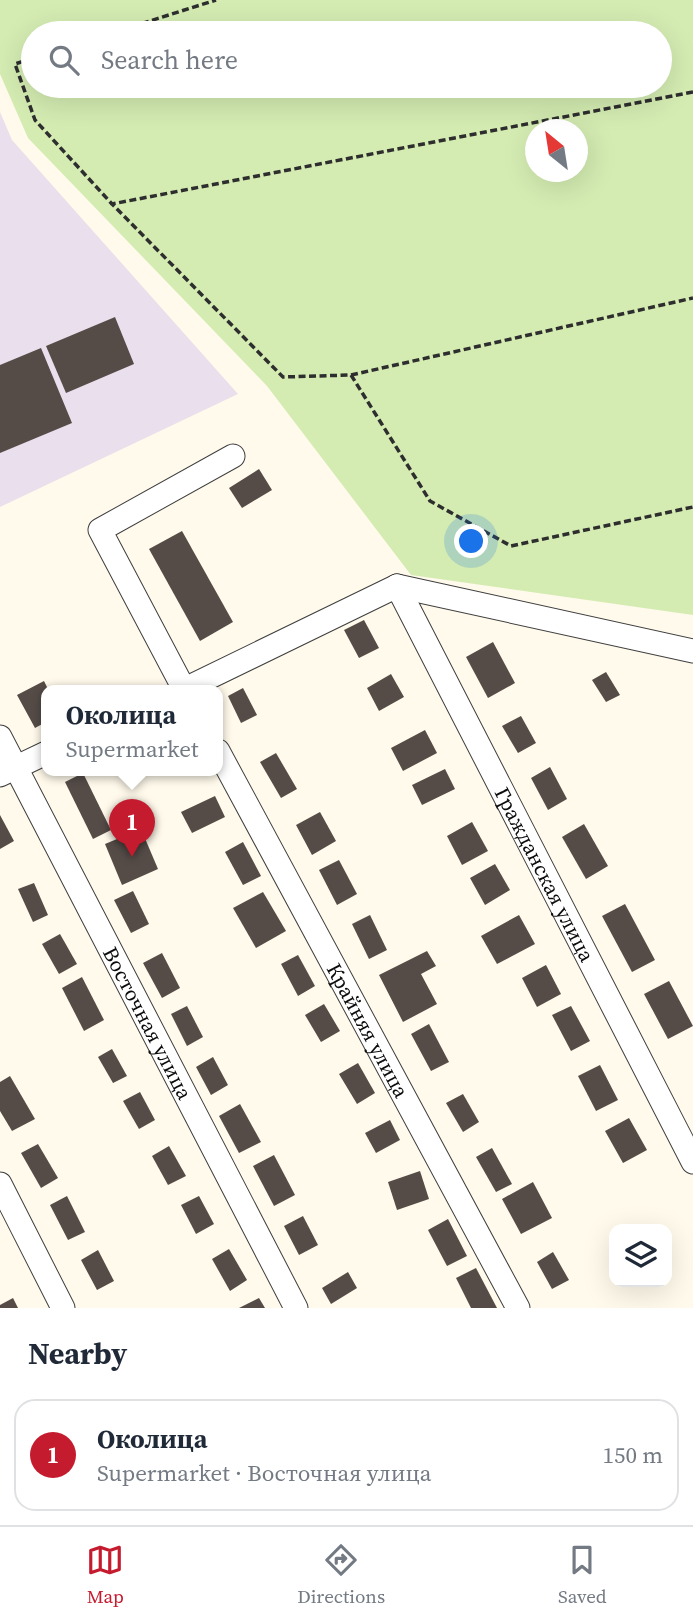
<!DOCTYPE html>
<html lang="en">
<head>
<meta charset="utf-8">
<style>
  :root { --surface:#fff; --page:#f2f2f3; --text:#1f2937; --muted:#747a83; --line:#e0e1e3; --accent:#c51b2e }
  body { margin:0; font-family:"Source Serif 4",serif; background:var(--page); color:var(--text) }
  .controls { position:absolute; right:21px; bottom:21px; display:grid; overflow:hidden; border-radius:14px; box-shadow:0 7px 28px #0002 }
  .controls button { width:63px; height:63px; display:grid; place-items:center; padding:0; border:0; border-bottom:2px solid var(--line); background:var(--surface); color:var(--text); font:35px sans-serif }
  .compass { position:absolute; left:525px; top:119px; width:63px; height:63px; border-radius:50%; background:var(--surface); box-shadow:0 7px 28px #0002; rotate:330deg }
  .you { position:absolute; left:472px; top:542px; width:24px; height:24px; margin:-18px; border:5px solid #fff; border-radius:50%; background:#1a73e8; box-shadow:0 0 0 10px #1a73e833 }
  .badge { display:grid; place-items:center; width:46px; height:46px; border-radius:50%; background:var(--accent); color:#fff; font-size:23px; font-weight:700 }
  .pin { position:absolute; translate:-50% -58px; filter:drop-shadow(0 2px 4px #0008) }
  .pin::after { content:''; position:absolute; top:37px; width:24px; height:21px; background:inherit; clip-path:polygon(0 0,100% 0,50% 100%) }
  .popup { position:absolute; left:41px; top:685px; width:182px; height:91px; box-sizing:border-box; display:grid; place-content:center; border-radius:14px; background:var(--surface); filter:drop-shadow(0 2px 5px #0005); font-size:23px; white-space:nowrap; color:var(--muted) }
  .popup b { font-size:26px; color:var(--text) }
  .popup::after { content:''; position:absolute; left:50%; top:100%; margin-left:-14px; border:14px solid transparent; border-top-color:var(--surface) }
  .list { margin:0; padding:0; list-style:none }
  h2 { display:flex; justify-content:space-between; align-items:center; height:91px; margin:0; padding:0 28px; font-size:30px }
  h2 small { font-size:23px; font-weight:400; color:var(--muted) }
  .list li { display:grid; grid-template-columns:46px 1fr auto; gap:21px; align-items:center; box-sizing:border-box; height:112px; margin:0 14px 14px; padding:0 14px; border:2px solid var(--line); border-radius:21px }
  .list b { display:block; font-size:26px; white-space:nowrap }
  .list p { margin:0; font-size:23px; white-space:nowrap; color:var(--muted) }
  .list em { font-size:23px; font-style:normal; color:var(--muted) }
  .icon { flex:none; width:38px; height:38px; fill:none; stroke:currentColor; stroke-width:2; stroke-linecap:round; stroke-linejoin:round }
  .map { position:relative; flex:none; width:693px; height:1308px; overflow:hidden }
  .search { position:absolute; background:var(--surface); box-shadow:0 7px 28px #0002; left:21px; right:21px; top:21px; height:77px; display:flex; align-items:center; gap:18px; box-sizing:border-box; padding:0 24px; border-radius:38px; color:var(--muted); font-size:26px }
  .sheet { height:217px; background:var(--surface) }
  nav { display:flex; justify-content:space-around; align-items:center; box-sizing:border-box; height:98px; border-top:2px solid var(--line); background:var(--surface); font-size:19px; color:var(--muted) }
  nav a { display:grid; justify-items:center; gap:4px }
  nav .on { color:var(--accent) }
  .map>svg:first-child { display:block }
</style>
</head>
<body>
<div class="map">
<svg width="693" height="1308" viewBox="0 0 693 1308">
  <rect width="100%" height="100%" fill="#fffaeb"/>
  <polygon fill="#eadfec" points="0,112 12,140 238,394 0,507"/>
  <path fill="#d4ecb2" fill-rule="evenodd" d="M0 0H693V615L411 575 267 386 28 138 0 74ZM33 33H660V86H33ZM536 130H578V172H536Z"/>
  <g fill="#554c48">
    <polygon points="115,317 134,364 66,393 46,346"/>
    <polygon points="41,348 72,423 0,453 0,365"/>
    <polygon points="259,469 272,490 242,508 229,488"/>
    <polygon points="182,531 233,622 200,641 149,549"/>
    <polygon points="364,620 379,648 359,658 344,630"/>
    <polygon points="493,642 515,683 488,698 466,657"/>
    <polygon points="606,672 620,695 606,702 592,680"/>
    <polygon points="391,674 404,697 379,711 367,688"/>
    <polygon points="44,681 49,691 46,691 46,722 35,728 17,695"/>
    <polygon points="243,688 257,715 241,723 228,696"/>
    <polygon points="521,716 536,743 518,753 502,726"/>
    <polygon points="425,730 437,753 403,771 391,748"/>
    <polygon points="276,753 297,789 281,798 260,762"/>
    <polygon points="550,767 567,799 548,810 531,778"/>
    <polygon points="445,769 455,789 422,805 412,785"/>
    <polygon points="83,773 111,830 93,839 65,782"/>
    <polygon points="215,796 225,817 192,833 181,812"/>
    <polygon points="320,812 336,841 312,855 296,825"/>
    <polygon points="0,815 14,841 0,849"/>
    <polygon points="472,822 488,851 462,865 447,836"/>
    <polygon points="584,824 608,866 586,879 562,837"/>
    <polygon points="141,829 158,869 122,885 105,844"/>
    <polygon points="243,842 261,876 243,885 225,852"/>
    <polygon points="339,860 357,894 337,905 319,870"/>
    <polygon points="495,864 510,890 485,905 470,878"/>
    <polygon points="34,883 48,915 33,922 18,889"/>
    <polygon points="133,891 149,924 131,933 114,900"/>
    <polygon points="263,892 286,931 256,948 233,908"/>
    <polygon points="625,904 655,960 632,972 602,916"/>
    <polygon points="370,915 387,950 369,959 352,924"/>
    <polygon points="519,915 535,944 497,964 481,936"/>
    <polygon points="60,934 77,964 59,974 42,944"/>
    <polygon points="427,951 436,966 421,974 437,1004 403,1022 379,975"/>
    <polygon points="162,953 180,988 162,998 143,963"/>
    <polygon points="298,955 315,986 298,996 281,964"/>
    <polygon points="546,965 561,994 537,1007 522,978"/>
    <polygon points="82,977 104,1020 84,1031 62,988"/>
    <polygon points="669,981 693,1026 668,1039 644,994"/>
    <polygon points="324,1004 340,1031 321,1042 305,1015"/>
    <polygon points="187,1006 203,1037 187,1046 171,1014"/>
    <polygon points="571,1006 590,1041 571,1051 552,1015"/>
    <polygon points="429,1024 449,1062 431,1071 411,1034"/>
    <polygon points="112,1049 127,1076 113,1083 98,1057"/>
    <polygon points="213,1057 228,1085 211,1095 196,1067"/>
    <polygon points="358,1063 375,1093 357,1104 339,1074"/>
    <polygon points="600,1065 618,1100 596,1111 578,1076"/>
    <polygon points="10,1076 35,1119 12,1131 0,1111 0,1082"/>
    <polygon points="140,1092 155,1120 139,1129 123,1101"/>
    <polygon points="463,1094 479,1122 463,1132 446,1103"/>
    <polygon points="240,1104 261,1142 239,1153 219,1116"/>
    <polygon points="629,1118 647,1150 623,1163 605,1131"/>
    <polygon points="390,1120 400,1140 376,1153 365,1133"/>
    <polygon points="38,1144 58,1178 41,1188 21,1153"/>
    <polygon points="169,1146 186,1176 168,1185 152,1156"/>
    <polygon points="492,1148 512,1184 496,1192 476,1157"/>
    <polygon points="274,1155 295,1195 274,1206 253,1166"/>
    <polygon points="420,1171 429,1199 397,1210 388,1182"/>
    <polygon points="533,1182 552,1218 521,1234 502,1199"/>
    <polygon points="67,1196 85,1232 68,1240 50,1205"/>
    <polygon points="199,1196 214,1224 196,1234 181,1205"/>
    <polygon points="303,1216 318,1245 299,1255 284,1226"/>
    <polygon points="448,1219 467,1256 447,1266 428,1230"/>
    <polygon points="229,1249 247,1280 230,1291 212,1259"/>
    <polygon points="98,1250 114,1281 97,1290 81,1260"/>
    <polygon points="553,1252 569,1280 552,1289 537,1262"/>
    <polygon points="476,1268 497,1308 471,1308 456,1278"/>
    <polygon points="348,1272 357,1288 331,1304 322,1288"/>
    <polygon points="13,1298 18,1308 0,1308 0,1305"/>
    <polygon points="259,1298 265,1308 239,1308"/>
  </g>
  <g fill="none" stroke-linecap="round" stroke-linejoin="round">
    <g stroke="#3f3f3f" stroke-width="25">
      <g id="minor">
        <path id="s1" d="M397 586 693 1162"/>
        <polyline points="397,586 693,651"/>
        <polyline points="181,691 397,586"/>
        <polyline points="185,691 100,530 233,456"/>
        <path id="s2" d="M0 737 296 1308"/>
        <path id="s3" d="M218 751 518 1308"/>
        <polyline points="0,775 46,753"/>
        <polyline points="0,1184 63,1308"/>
      </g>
    </g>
    <g stroke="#2e2e2e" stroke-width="3.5" stroke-dasharray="7 3.5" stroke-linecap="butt">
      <polyline points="112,33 216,0"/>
      <polyline points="33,58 15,64 35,120 112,204"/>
      <polyline points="693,92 112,204 283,377 351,375 693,298"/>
      <polyline points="351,375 430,501 511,546 693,507"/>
    </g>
    <use href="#minor" stroke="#fff" stroke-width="23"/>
  </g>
  <g text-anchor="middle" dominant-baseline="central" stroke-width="7" stroke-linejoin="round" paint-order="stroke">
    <g font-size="21" fill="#0c0c0c" stroke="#fff">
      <text stroke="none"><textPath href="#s1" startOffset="324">Гражданская улица</textPath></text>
      <text stroke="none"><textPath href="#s2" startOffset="322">Восточная улица</textPath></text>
      <text stroke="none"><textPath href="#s3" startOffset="317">Крайняя улица</textPath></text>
    </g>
  </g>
</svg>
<div class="controls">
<button><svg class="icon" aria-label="layers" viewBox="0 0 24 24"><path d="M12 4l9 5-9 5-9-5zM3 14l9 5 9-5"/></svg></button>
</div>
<svg class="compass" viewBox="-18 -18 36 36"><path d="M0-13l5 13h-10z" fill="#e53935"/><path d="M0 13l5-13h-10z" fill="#747a83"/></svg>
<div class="you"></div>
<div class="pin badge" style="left:132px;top:857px">1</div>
<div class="popup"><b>Околица</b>Supermarket</div>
<div class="search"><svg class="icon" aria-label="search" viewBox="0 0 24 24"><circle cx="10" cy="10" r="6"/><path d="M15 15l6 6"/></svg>Search here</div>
</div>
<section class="sheet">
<h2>Nearby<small></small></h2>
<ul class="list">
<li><span class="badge">1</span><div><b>Околица</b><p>Supermarket · Восточная улица</p></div><em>150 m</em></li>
</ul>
</section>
<nav>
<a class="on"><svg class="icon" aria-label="map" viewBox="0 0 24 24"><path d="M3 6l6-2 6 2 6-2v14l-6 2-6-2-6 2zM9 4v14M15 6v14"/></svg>Map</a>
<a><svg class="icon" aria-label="directions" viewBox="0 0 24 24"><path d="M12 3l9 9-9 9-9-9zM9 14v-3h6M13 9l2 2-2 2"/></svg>Directions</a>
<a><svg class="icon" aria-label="saved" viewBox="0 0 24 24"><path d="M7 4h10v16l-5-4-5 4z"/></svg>Saved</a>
</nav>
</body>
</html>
